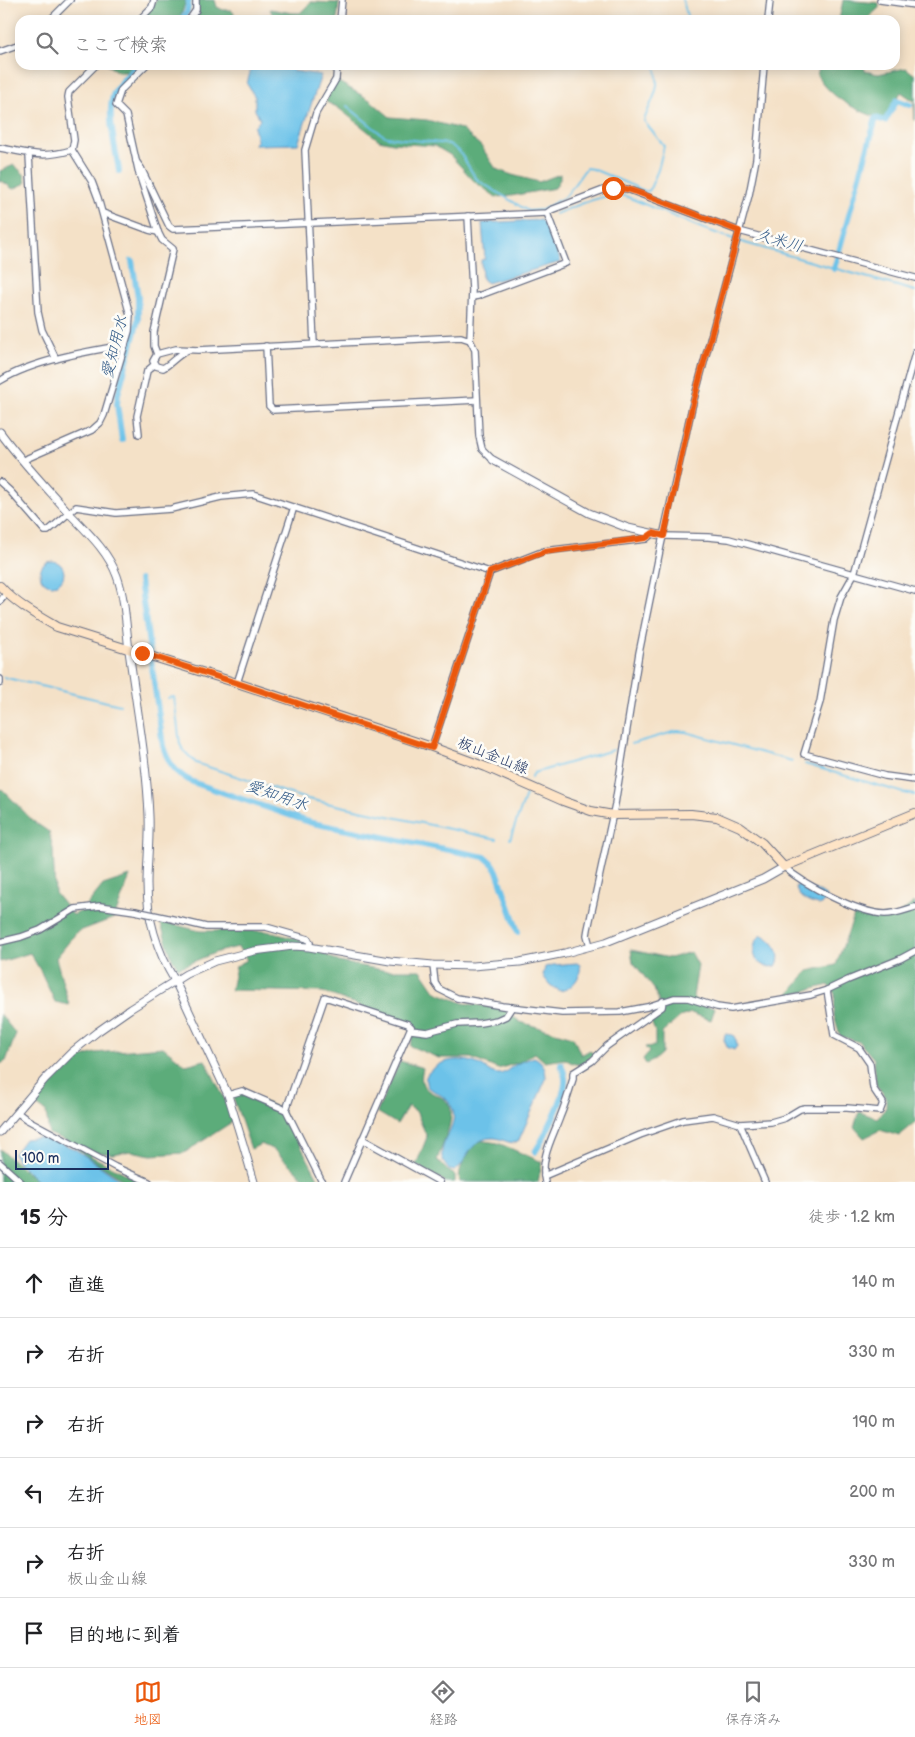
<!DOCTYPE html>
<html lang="ja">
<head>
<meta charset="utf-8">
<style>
  :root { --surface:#fff; --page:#f2f2f2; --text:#202124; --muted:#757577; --line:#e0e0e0; --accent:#ea580c }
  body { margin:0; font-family:"Balsamiq Sans","Klee One",sans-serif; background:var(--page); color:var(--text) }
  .scale { position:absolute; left:15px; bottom:12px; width:94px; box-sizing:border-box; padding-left:5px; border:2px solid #1b2f5e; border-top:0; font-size:14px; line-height:18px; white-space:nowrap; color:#1b2f5e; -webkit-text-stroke:4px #fdfcf7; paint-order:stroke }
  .stop { position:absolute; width:15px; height:15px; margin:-11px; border:4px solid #ea580c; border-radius:50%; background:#fff }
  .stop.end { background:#ea580c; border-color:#fff; box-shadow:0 1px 5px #0008 }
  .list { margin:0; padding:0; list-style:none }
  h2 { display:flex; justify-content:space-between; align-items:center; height:65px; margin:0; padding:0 20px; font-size:21px }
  h2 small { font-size:16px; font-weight:400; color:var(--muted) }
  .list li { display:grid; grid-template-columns:32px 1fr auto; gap:15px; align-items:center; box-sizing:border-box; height:70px; padding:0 20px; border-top:1px solid var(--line) }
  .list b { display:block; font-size:19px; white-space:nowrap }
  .list p { margin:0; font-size:16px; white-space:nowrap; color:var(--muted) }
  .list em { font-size:16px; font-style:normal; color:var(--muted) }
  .icon { flex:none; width:28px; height:28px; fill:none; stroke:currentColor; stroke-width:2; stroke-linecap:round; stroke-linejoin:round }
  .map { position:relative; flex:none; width:915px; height:1182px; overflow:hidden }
  .search { position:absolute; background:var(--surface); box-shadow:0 2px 12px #0003; left:15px; right:15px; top:15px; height:55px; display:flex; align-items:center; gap:12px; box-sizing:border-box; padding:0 18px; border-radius:15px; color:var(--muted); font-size:19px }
  .sheet { height:485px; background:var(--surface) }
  nav { display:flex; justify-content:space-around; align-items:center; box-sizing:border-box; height:70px; border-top:1px solid var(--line); background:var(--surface); font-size:14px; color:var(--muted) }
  nav a { display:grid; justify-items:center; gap:2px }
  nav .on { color:var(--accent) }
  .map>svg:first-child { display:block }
</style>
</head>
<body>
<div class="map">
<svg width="915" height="1182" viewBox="0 0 915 1182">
  <rect width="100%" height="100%" fill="#fdfcf7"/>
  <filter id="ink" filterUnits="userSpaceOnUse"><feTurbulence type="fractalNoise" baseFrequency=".02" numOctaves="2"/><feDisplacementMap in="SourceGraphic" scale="10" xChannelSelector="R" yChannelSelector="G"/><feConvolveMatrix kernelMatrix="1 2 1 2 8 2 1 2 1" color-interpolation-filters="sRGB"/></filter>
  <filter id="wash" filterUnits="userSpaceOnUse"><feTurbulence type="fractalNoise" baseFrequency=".0096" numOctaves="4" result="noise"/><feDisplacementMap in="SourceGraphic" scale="20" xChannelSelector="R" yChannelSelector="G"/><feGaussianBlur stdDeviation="1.12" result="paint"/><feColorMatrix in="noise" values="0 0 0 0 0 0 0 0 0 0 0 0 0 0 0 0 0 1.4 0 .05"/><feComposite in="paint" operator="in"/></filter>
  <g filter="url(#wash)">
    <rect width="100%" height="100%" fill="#f4e1c7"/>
    <g fill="#5bac7a" stroke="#3b6e6c">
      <polygon points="156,0 186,0 182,13 178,20 142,20"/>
      <polygon points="197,0 215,0 217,7 223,10 231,10 234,13 232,20 200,20 198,16"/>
      <polygon points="843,0 879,3 879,8 871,15 868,20 839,20"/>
      <polygon points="311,2 339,3 337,20 279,20 274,18 270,9 292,13 300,13"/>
      <polygon points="107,65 133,65 127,72 118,72"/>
      <path d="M820 65H864L865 71 878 74 906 68 915 75V121L914 101 901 92 885 120C859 112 831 99 817 75Z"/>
      <polygon points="337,81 370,100 390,117 427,120 461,129 481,146 496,169 512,175 539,182 560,174 560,179 555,188 511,196 496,197 475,182 450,155 435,146 393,143 379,140 337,107 326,102 331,87"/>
      <polygon points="14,165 24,174 26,183 13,189 2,181 0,182 0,171"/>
      <polygon points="2,789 33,821 49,832 53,849 55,893 73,915 82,911 103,885 130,876 114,918 77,932 56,958 69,1005 55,1002 40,970 30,953 0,962 0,790"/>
      <polygon points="915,902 915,1123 899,1136 880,1130 864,1138 854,1127 859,1112 877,1118 886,1108 886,1097 876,1085 874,1059 859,1042 840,1036 834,1016 835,994 829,985 788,995 808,971 836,965 855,913 893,918"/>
      <path d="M160 921 200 931H266L300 940 339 962 383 970H421L436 992 463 1003 504 1009 520 1022 573 1037 581 1055 590 1050 594 1055C583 1065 579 1068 565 1059L545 1062 535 1053 520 1062 498 1069 471 1058H439L410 1046 416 1027 323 992 231 990 236 966 247 960 238 947 217 952 178 968 171 956Z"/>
      <polygon points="631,950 670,958 691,952 698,965 693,997 700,1005 715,1008 711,1020 691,1013 680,1017 662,1033 662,1053 654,1060 646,1064 643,1059 649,1052 645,1047 655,1046 655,1031 650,1020 660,1005 654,989 633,962"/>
      <polygon points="0,1014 16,1034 6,1061 0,1064"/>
      <polygon points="163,1047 186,1065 205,1060 228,1106 232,1122 184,1153 151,1155 131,1151 112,1154 93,1152 91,1156 142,1182 128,1182 123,1180 88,1157 70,1142 49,1134 46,1112 36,1105 47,1084 77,1059 95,1053"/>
      <path d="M400 1061 423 1068C414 1100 449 1089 451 1111 452 1127 442 1145 437 1160L448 1171 455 1175V1182H446L416 1165 427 1137 416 1111 408 1106 397 1124 377 1112Z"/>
      <polygon points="241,1093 281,1109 319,1180 318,1182 308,1182 274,1150 261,1144 251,1149 233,1097 235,1095"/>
      <path d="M477 1140 498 1143 542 1162 538 1182H460C456 1168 470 1151 477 1140Z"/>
      <polygon points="0,1149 38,1182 0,1182"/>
    </g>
    <g fill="#6cc2e9" stroke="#4478a4">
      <polygon points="252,65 293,65 293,71 321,75 298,144 253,145 257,141 254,127 260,119 255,110 255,97 247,84"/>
      <polygon points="540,220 547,225 561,262 487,283 482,279 481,260 485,259 482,223"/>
      <circle cx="52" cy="573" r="12"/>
      <path d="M799 884 818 891 827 897 824 902 819 905C808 903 797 898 796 886Z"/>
      <path d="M762 935C773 940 784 954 776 966 755 972 746 945 762 935Z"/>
      <path d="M577 963 580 965C582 977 572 989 560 991L550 985 543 976 545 967 553 965Z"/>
      <polygon points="725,1034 733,1035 736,1040 737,1046 734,1050 727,1047 724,1040"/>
      <path d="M534 1057C543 1061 546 1069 546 1079L518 1142C508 1145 501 1137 491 1138 470 1139 468 1161 455 1171L449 1170C446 1166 442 1161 442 1156 440 1138 465 1120 447 1100 442 1095 433 1091 427 1087 424 1077 426 1074 434 1068 446 1058 464 1058 478 1064 486 1067 490 1074 499 1074 506 1073 507 1070 512 1067 518 1062 527 1060 534 1057Z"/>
      <polygon points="39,1137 58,1142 75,1149 123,1182 38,1182 17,1161 14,1154 25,1139"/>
    </g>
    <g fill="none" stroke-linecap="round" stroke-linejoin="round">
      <g stroke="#6cc2e9" stroke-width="2">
        <polyline points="683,0 688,20"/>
        <path d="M347 106 380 133 387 137 449 144 459 151 475 177 479 181 528 211 542 210 566 196 586 168 593 169 645 191H649L658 170 664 146 644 121C651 99 662 91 655 65"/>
        <path d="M555 214C577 206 601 193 625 196L704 229 745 243 915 291"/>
        <polyline points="3,677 120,705"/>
        <polyline points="168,698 174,697 180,744 183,750 196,763 303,798 497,839"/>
        <polyline points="631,744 677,731 686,732 792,761"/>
        <polyline points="805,764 904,793 915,795"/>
        <polyline points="531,778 534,773 613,750"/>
        <polyline points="510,839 526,795"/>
      </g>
      <g stroke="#6cc2e9" stroke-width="6">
        <polyline points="181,20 187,12 189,0"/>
        <path d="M119 171C116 148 104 109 116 89 122 80 130 73 137 65"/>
        <polyline points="834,269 876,118 885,121 897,100 910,105"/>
        <polyline points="122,440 117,404 118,394 138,320 138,297 132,261"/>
        <path d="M140 580 163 746C168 764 178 776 195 783L312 823 485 857 494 865 497 871 518 932"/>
        <path d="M535 1152C544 1138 564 1099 565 1083 566 1076 563 1070 561 1064"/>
      </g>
    </g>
  </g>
  <g filter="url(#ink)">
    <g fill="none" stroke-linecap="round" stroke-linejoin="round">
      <g stroke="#676d83" stroke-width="8">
        <g id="minor">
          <polyline points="880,0 915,5"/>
          <polyline points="50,20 70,0"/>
          <polyline points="139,20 152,7 154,0"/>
          <polyline points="189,20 196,10 196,0"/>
          <polyline points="340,20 342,0"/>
          <polyline points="768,20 770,0"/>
          <polyline points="0,51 20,44"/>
          <polyline points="146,65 121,90 116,105 126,115 139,174 158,232 162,240 173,249 154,332 154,346 157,354"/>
          <path d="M0 148C30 153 41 159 72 150"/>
          <polyline points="29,155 38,312 42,330 56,359"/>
          <polyline points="136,161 141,168 169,226 173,229 547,213 551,210 606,189 613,188 627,189 739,231 915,278"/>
          <polyline points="103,213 149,230 158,232"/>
          <polyline points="468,216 472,290 470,340 475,350 479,436 482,449 493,460"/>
          <polyline points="472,297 478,296 566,263 547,213"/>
          <polyline points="314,344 305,150 316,113 336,79 337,65"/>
          <polyline points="266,346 269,406 273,410 477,400"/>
          <path d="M188 350C177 355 172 363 163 368L156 366 153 361 157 354 176 349 198 350 461 337 470 340"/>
          <polyline points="915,353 854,574 841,597 834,620 820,702 804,754 885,776 915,780"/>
          <path d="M0 381C31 361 88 351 125 345"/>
          <polyline points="139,434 137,416 147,371 154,365"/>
          <polyline points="23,461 28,458 92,430 100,423 104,415 129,331 130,315 98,198 92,182 72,150 74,140 68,97 69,92 96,65"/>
          <polyline points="0,482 10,491 45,531 48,531 76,507 116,513 171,509 221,497 253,494 490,572 544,551 646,539 653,533"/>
          <polyline points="664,536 708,537 729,539 915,591"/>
          <polyline points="0,601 7,593"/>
          <polyline points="0,679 0,683"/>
          <polyline points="237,683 294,507"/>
          <polyline points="432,747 490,572"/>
          <path d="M784 867C805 885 857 913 885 914 895 914 905 910 915 907"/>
          <polyline points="168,918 206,927 266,927 308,939 310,943 309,947"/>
          <polyline points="0,942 21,937 40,930 75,909 100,906 135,911"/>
          <polyline points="590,946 587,935 588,929 615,804 639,653 661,545 692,407 749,195 756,159 764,65"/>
          <polyline points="433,965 435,983 439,989 457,998 502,1006 562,1013 620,1012 647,1007 674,998 688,998 717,1007 731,1009 811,995 827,990 848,980 900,959 915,951"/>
          <polyline points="228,1095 242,1091 286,1110 322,1182"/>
          <polyline points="286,1110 325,997 408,1024 411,1027 411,1030 427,1032 457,1024 480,1023 497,1020 506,1016 512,1007"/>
          <polyline points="18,1113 26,1119 115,1167 149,1182"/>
          <polyline points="740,1124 765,1182"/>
          <polyline points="362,1139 440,1182"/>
          <polyline points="0,1163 21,1182"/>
          <polyline points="544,1176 640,1135 683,1120 713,1116 740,1124 771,1122 785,1118 800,1109 805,1108 847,1108 880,1111 883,1103 873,1088 870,1064 859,1048 834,1035 827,990"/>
          <polyline points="344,1182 411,1027"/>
          <path d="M545 1182C540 1158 552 1139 560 1117 565 1105 569 1092 573 1079V1073L592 1061 607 1046 662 1007 663 1001"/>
        </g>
      </g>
      <g stroke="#676d83" stroke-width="9">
        <g id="tertiary">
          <path d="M0 432C21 461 45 486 69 513 87 532 108 551 117 576 126 601 126 631 130 658 137 710 147 763 149 816 150 839 147 862 147 884 147 919 157 951 175 981L228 1095 243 1144 254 1182"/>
          <polyline points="493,460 589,513 628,528 664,536"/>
          <polyline points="0,1132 45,1079 72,1052 97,1032 130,1009 186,974 215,961 254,951 293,946 309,947 390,961 433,965 473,966 520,962 565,953 606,942 763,879 784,867"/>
        </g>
      </g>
      <g stroke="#676d83" stroke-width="10">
        <path id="secondary" d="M0 586C16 604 36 615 57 627L237 683 432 747 486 767 563 801 591 811 613 815 691 814 717 817 740 827 762 843 784 867 915 813"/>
      </g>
      <use href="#minor" stroke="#fff" stroke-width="5.5"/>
      <use href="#tertiary" stroke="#fff" stroke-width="7"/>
      <use href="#secondary" stroke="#fee4c6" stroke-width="8"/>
      <g stroke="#676d83" stroke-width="8" stroke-linecap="butt">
        <polyline id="minor-bridge" points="135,911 168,918"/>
      </g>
      <use href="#minor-bridge" stroke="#fff" stroke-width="5.5"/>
    </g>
  </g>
  <g fill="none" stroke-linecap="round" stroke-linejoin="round" filter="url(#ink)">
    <polyline stroke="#ea580c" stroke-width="6" points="142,653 237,683 432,748 490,572 544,552 646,538 653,533 664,536 692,407 739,231 642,194 627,189 613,188"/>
  </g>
  <g text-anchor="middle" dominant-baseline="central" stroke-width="5" stroke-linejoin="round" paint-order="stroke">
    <g font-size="15" fill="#1b2f5e" stroke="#fdfcf7">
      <text transform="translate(493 756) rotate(22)">板山金山線</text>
    </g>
    <g font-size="16" font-style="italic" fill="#335b88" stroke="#fdfcf7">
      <text transform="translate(779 241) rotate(16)">久米川</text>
      <text transform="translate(115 347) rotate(-76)">愛知用水</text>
      <text transform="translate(277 796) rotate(19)">愛知用水</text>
    </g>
  </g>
</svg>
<div class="scale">100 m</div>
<div class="stop" style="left:613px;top:188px"></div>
<div class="stop end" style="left:142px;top:653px"></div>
<div class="search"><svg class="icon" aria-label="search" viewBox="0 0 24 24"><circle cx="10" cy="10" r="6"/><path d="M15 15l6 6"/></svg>ここで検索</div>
</div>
<section class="sheet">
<h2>15 分<small>徒歩 · 1.2 km</small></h2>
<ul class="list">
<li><svg class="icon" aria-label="ahead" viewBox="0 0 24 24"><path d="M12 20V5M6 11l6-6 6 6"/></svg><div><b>直進</b></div><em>140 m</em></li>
<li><svg class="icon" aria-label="right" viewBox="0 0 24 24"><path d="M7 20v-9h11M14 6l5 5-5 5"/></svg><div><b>右折</b></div><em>330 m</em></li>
<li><svg class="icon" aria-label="right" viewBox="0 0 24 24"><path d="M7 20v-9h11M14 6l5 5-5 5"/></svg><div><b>右折</b></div><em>190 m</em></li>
<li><svg class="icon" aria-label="left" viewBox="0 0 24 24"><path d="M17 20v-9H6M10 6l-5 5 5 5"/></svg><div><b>左折</b></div><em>200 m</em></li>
<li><svg class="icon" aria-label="right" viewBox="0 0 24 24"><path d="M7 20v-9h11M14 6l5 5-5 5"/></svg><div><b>右折</b><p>板山金山線</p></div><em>330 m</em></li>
<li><svg class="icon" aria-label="arrive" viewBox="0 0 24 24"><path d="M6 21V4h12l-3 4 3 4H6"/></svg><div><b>目的地に到着</b></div></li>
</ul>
</section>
<nav>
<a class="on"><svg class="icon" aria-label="map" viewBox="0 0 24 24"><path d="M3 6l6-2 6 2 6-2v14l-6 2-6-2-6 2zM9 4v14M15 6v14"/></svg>地図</a>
<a><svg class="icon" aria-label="directions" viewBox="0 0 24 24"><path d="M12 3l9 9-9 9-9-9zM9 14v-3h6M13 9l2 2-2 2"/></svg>経路</a>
<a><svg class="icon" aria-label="saved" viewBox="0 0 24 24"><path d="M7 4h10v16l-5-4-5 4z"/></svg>保存済み</a>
</nav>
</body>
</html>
